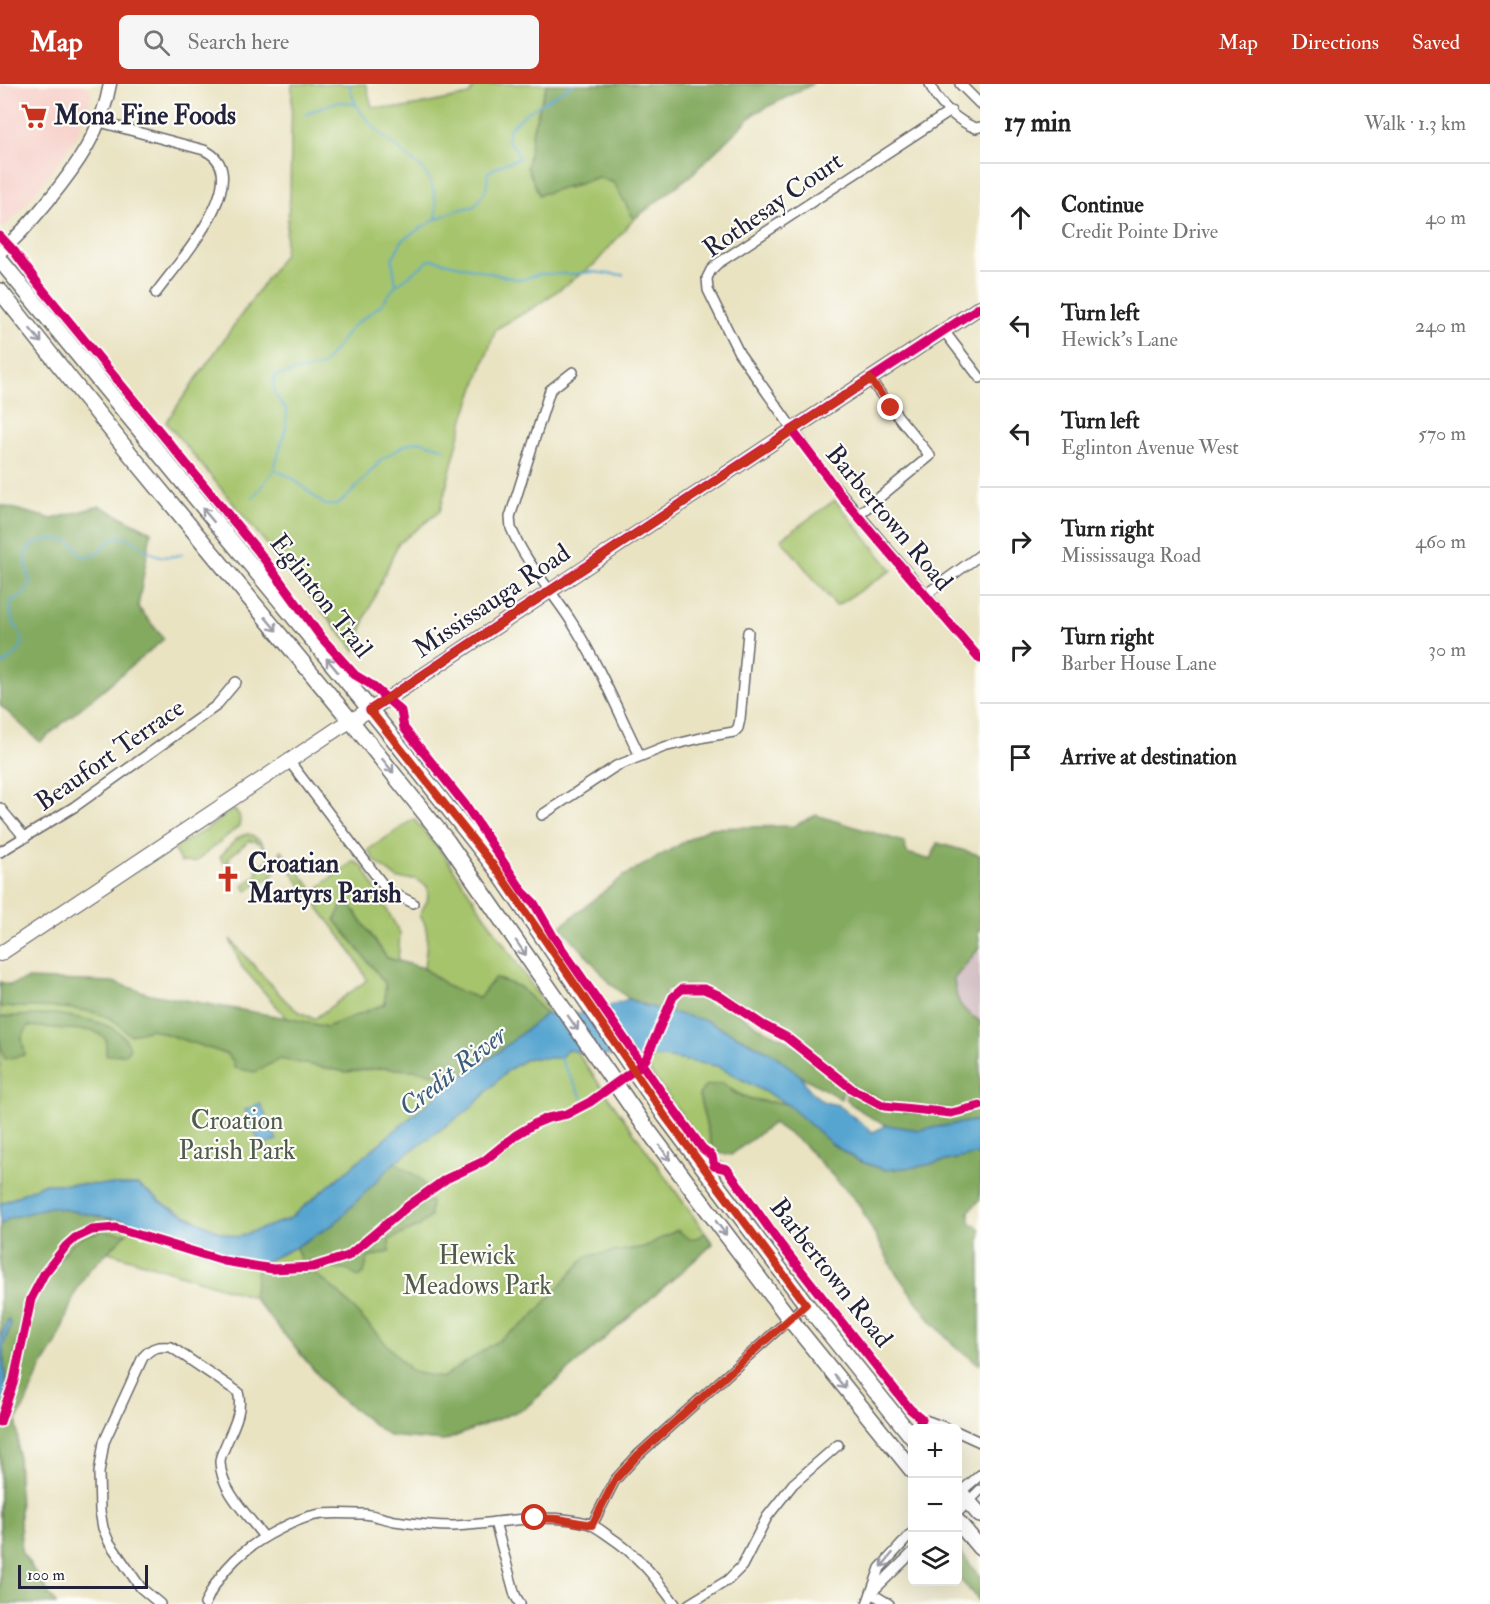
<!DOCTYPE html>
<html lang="en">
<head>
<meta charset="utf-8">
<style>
  :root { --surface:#fff; --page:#f6f6f6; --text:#222; --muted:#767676; --line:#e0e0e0; --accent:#c8321e }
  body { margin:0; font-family:"IM FELL Double Pica",serif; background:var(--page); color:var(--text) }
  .controls { position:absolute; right:18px; bottom:18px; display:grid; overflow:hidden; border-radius:9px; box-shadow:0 6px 24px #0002 }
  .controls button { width:54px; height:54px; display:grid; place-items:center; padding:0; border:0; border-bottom:2px solid var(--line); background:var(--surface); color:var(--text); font:30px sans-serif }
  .scale { position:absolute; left:18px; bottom:15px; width:130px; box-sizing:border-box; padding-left:6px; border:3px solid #22223b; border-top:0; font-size:16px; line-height:21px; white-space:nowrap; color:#22223b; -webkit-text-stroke:4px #fdfcf7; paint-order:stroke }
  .stop { position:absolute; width:18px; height:18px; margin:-14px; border:4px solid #c8321e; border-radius:50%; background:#fff }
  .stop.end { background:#c8321e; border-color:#fff; box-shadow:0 2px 6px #0008 }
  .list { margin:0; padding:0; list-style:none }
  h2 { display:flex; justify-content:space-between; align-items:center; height:78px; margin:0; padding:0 24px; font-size:26px }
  h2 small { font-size:20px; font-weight:400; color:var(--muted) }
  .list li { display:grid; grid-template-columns:39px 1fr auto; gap:18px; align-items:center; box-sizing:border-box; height:108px; padding:0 24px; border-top:2px solid var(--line) }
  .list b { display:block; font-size:22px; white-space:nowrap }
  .list p { margin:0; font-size:20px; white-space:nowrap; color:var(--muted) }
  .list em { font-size:20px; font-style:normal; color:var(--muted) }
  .icon { flex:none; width:33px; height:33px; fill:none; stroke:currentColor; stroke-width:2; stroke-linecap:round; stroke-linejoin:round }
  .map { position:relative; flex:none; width:980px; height:1520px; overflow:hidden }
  header { display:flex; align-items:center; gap:36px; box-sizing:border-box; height:84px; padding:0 30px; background:var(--accent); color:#fff }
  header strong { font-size:28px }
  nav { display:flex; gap:33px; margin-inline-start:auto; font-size:21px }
  .search { width:420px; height:54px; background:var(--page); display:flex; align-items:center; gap:15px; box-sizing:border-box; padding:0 21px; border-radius:9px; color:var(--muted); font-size:22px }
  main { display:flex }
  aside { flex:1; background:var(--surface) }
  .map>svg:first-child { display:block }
</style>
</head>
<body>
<header>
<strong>Map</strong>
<div class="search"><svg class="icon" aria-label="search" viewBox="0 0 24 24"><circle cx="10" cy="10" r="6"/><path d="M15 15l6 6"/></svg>Search here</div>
<nav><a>Map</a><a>Directions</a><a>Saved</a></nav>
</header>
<main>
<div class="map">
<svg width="980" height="1520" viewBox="0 0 980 1520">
  <rect width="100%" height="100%" fill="#fdfcf7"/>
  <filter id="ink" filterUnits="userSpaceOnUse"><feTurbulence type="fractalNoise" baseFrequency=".0167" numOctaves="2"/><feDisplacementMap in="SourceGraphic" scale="12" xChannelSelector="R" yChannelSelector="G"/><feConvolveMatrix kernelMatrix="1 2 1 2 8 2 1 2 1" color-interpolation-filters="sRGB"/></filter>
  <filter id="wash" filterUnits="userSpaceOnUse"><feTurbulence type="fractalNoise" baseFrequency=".008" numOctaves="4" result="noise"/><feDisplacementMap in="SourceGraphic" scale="24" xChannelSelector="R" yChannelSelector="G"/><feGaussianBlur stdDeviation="1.35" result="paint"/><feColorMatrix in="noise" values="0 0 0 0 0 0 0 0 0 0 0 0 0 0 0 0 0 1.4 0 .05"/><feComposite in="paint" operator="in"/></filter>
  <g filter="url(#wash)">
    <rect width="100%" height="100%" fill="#e9e3c2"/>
    <polygon fill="#f7d0ca" points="0,0 80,0 92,6 87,29 76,53 42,100 15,133 4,143 0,144"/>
    <polygon fill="#d2bec2" points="980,863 980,937 968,931 956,915 954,895"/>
    <g fill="#a6c46c" stroke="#647354" stroke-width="1.5">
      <polygon points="292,0 366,0 372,23 404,24 469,11 476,0 547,0 533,44 568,104 598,93 614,99 634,135 595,180 536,222 496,245 464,334 440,427 398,460 366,532 355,567 166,338 284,170 290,113"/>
      <polygon points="835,416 892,486 836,522 781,455"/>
      <path d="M232 725C240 729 241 733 239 742L195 778H181L175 768 176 762C197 752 215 741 232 725Z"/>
      <path d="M414 735 446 774 551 930H546L520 903 495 894 479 915 450 904 424 884C425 868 432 845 420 832 423 817 430 824 427 802L415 795H398L376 778 368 766Z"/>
      <path d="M248 750C257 752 261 757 266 765 289 796 265 792 247 807L243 802 258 790 256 786 269 775 260 758 257 759 255 756 252 758 250 756 228 774 230 777 225 780 220 773C228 765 235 752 248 750Z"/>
      <path d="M281 766 314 807 354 777 363 783 400 849 398 877 387 874 351 822 335 836 386 899 385 920 327 943 287 934 242 883 230 855 285 916 296 926 314 935 367 896C345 849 305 814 280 769Z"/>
      <polygon points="23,913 416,973 454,997 289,1135 238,1153 220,1148 167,1122 138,1101 43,1100 0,1120 0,915"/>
      <polygon points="567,966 576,967 713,1160 525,1324 444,1357 389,1352 334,1310 253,1213 86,1161 17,1335 21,1467 0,1520 0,1141 50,1123 125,1137 220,1173 262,1179 296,1163 334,1140 395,1078 471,1024 508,986 528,974 560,974"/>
      <path d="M664 973 717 982 787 1020C761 1017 744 1017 723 999L713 1002 699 1011 713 1068 708 1067 640 974Z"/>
    </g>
    <g fill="#84aa60" stroke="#53664e" stroke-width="1.5">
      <polygon points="547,0 813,0 755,29 691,91 634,135 614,99 598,93 539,111 527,83 533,44"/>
      <polygon points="0,421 52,435 100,422 151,448 138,523 164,555 40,658 0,621"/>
      <path d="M816 731 904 758 907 769 931 776 937 759 980 771V846L978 847 980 863 954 895C956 917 960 926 980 937V1036L919 1046 887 1041 875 1036 851 1020 846 1014 847 1007 887 1026 938 1030 961 1029 962 1027 885 1018 854 1003 794 954 767 940 715 907 697 900 666 906 660 926 629 915 611 900 561 842 622 793 709 744 794 742Z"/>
      <path d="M342 820 351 822 387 874 424 884 450 904 479 914 495 894 520 903 546 930 492 973 454 997 423 987 383 984 346 988 280 975 255 988 234 984V978L226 970 151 945 130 951C125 947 121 942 116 938 87 919 34 924 0 923V898L10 901 27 895 113 898 150 910 287 934 327 943 385 920V899L335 836Z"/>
      <polygon points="692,906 712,912 759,943 788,957 839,998 844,1005 841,1015 801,992 773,970 707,937 669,929 677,910"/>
      <path d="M55 930C80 935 119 936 130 964L125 970 106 971V955L94 947 28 942 22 954 25 971 5 975 0 960V933Z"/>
      <polygon points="723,999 735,1009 751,1016 787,1020 833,1061 859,1077 885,1086 921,1082 980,1070 980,1116 969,1127 970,1138 980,1145 980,1281 955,1262 931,1237 894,1186 858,1119 802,1059 773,1039 731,1071 713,1068 699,1011 705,1002"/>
      <polygon points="395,1078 419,1094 426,1102 410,1113 421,1118 431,1117 430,1133 418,1143 389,1156 390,1168 368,1174 364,1189 358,1193 348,1186 334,1185 329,1173 301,1178 296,1163 334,1140"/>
      <polygon points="50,1123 112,1135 73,1148 54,1169 34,1198 25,1218 11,1295 6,1311 3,1262 11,1240 8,1236 0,1256 0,1141 10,1134"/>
      <polygon points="677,1146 690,1155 699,1153 705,1149 713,1160 525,1324 444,1357 389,1352 334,1310 253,1213 257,1186 314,1189 338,1208 412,1288 442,1294 528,1237 587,1172 644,1163"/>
      <polygon points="101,1147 127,1149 88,1187 75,1209 57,1258 41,1284 24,1323 17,1335 21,1467 56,1520 0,1520 0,1344 17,1300 32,1227 37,1207 51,1185 70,1161 83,1152"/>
      <polygon points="958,1465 980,1493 980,1518 958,1493"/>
    </g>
    <g fill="#56a5d0" stroke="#3c6486" stroke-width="1.5">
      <polygon points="629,915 645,922 707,937 773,970 801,992 810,1007 824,1018 838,1021 873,1048 887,1041 919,1046 980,1036 980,1070 921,1082 885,1086 859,1077 833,1061 787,1020 717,982 664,973 625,974 567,966 560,974 528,974 508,986 471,1024 395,1078 334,1140 296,1163 262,1179 220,1173 125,1137 50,1123 10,1134 0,1141 0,1120 43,1100 138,1101 167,1122 220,1148 237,1153 289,1135 454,997 492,973 546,930 587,929"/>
      <polygon points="260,1019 277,1056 261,1062 245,1026"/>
      <polygon points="8,1235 11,1240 3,1262 6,1311 0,1326 0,1256"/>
    </g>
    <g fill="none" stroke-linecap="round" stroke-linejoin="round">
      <g stroke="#56a5d0" stroke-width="2">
        <path d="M350 0C351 28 385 54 406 71 412 77 422 83 426 90 435 104 437 118 436 134"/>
        <path d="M305 31C322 23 337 13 355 21"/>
        <polyline points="398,200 431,175 520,196 540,190 575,190 591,188 623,191"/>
        <polyline points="275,386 291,393 325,421 337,421 350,410 382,375 405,361 419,357 445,365"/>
        <path d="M253 414 274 386 286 343 287 326C276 314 271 308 275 292L322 282 352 243 381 221 396 201 392 175 403 155 436 135 457 126 475 122 486 106 488 88 503 80 519 75 516 65 507 56 509 45 525 30 573 0"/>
        <path d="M0 582C47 551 5 552 11 517L24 510 30 500 25 473 27 466C31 463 35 459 39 458 48 454 68 454 75 462 79 467 80 473 88 473 104 472 106 446 128 454 132 456 136 460 140 462 155 472 165 476 183 470"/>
        <polyline points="559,973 583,1015"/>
      </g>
    </g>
  </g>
  <g filter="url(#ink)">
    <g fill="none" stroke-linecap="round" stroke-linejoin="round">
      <g stroke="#68666a" stroke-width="12">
        <g id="minor">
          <path d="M930 0C936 18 958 38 976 44L980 43"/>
          <polyline points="960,0 980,20"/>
          <polyline points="951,27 717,180 711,186 707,194 708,206 739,269 821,385 980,575"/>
          <path d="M100 38 204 66C259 91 176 181 156 209"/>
          <polyline points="944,247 980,294"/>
          <path d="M573 288 550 306 510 433 511 444C525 478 551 506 571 537 598 579 618 627 640 672"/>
          <path d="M858 431 930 372C910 346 888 322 870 295"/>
          <polyline points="925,511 980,471"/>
          <polyline points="289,677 387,806 413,819"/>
          <polyline points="0,724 25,754"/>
          <polyline points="542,731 616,682 664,663 705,653 734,648 738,644 740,635 748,548"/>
          <polyline points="0,768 74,723 216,622 236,598"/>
          <polyline points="702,1083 718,1082 727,1085 781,1161 910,1325 922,1335 947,1344"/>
          <polyline points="958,1348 980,1358"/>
          <polyline points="958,1410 980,1391"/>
          <polyline points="958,1428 980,1406"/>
          <polyline points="495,1438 515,1511 520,1520"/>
          <polyline points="592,1441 615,1396 638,1371 806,1220"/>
          <polyline points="873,1507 912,1469"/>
          <polyline points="871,1509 889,1520"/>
          <path d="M160 1520 141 1504 109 1458 103 1444 100 1427 99 1389 104 1358 143 1273C152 1263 158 1262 171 1263L238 1308C244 1327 231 1347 224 1365 222 1369 220 1373 220 1378 221 1407 248 1431 264 1453"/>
          <path d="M205 1520C220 1484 246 1462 280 1445 293 1438 309 1431 323 1430 336 1429 350 1430 364 1430 374 1431 385 1435 395 1437 415 1440 434 1442 454 1442 499 1440 545 1427 590 1440 597 1443 603 1448 609 1452 639 1472 654 1492 675 1520"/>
          <polyline points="689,1520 728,1496 742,1482 767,1433 793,1400 838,1361"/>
          <polyline points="867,1520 880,1484 912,1449"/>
        </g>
      </g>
      <g stroke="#68666a" stroke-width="15">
        <path id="tertiary" d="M0 168C18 153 33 135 48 117 77 82 102 46 110 0"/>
      </g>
      <g stroke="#68666a" stroke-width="16">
        <polyline id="secondary" points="0,870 337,645 386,616 792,346 980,223"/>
      </g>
      <g stroke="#68666a" stroke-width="18">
        <g id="primary">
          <polyline points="0,176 381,639 497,786 665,1032 806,1220 912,1353"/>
          <polyline points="0,207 131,371 351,637 447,757 644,1041 686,1097 789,1234 912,1386"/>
          <polyline points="958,1406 980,1431"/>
          <polyline points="958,1438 980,1464"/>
        </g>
      </g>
      <use href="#minor" stroke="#fff" stroke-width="9"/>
      <use href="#tertiary" stroke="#fff" stroke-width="12"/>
      <use href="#secondary" stroke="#fff" stroke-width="14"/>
      <use href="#primary" stroke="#fff" stroke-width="15"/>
      <g stroke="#fdfcf7" stroke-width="13">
        <g id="cycleway">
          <polyline points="0,152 14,167 39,201 259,468 321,553 355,591 370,600 401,627 404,644 467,723 523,808 534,819 553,852 662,1009 702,1064 712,1072 714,1082 727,1085 781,1161 910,1325 922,1335 918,1341 921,1344"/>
          <polyline points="792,346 846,418 980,575"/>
          <polyline points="370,626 792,346 980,223"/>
          <polyline points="0,1338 14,1296 31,1215 44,1190 66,1162 75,1154 92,1146 116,1144 224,1177 273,1185 313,1183 348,1172 408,1122 446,1095 484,1077 516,1051 536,1039 548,1034 567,1030 590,1018 637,984 646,975 673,913 682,905 704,905 718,911 763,941 786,953 852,1005 884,1022 951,1029 980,1022"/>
        </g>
      </g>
      <use href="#cycleway" stroke="#d6006c" stroke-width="9"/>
    </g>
    <defs><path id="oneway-shaft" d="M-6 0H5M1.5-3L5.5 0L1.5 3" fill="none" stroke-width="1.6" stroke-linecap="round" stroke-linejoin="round" transform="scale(1.5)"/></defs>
    <g stroke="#9c9ca7">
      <use href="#oneway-shaft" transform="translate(36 252) rotate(51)"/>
      <use href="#oneway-shaft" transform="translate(208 431) rotate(-130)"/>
      <use href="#oneway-shaft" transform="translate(271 540) rotate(50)"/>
      <use href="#oneway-shaft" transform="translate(332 581) rotate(-130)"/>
      <use href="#oneway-shaft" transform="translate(388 682) rotate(51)"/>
      <use href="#oneway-shaft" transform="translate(521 864) rotate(55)"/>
      <use href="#oneway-shaft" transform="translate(573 939) rotate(55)"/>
      <use href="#oneway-shaft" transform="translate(665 1069) rotate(54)"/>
      <use href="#oneway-shaft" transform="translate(721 1144) rotate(53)"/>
      <use href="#oneway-shaft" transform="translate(840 1298) rotate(51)"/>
      <use href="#oneway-shaft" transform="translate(887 1476) rotate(129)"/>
    </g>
  </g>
  <g fill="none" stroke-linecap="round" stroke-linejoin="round" filter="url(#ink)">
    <polyline stroke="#c8321e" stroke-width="8" points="535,1434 558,1435 592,1441 615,1396 638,1371 806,1220 665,1032 497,786 370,626 870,295 891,324"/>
  </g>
  <defs>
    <g id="supermarket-bare" transform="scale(2.07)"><path d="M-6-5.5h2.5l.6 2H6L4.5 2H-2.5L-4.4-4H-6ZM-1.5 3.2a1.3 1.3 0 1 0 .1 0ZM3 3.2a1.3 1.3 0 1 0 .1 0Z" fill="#c8321e" stroke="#fdfcf7" stroke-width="2.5" paint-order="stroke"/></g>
    <g id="church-bare" transform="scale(2.07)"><path d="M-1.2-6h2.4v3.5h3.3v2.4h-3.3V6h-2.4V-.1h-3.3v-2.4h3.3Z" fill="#c8321e" stroke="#fdfcf7" stroke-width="2.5" paint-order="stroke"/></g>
  </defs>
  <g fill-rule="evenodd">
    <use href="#supermarket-bare" x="34" y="32"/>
    <use href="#church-bare" x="228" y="795"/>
  </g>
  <g text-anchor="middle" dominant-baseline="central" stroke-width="4.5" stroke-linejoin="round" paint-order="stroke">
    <g font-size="26" font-weight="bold" fill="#22223b" stroke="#fdfcf7" text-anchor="start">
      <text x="54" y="32">Mona Fine Foods</text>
      <text x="248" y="780">Croatian<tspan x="248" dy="30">Martyrs Parish</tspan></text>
    </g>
    <g font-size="26" fill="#22223b" stroke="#fdfcf7">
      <text transform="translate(773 121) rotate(-35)">Rothesay Court</text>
      <text transform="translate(889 434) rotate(50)">Barbertown Road</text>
      <text transform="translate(321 512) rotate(52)">Eglinton Trail</text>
      <text transform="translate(492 517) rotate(-34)">Mississauga Road</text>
      <text transform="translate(110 671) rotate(-35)">Beaufort Terrace</text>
      <text transform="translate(831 1189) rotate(52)">Barbertown Road</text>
    </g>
    <g font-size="26" fill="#505b4c" stroke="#fdfcf7">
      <text x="237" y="1037">Croation<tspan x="237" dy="30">Parish Park</tspan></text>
      <text x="477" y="1172">Hewick<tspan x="477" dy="30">Meadows Park</tspan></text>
    </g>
    <g font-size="27" font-style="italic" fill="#395d7e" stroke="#fdfcf7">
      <text transform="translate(453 987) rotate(-38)">Credit River</text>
    </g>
  </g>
</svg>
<div class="controls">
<button>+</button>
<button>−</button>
<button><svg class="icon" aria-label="layers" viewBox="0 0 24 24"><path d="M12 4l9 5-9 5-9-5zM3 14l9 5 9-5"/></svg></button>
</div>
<div class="scale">100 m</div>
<div class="stop" style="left:535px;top:1434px"></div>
<div class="stop end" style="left:891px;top:324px"></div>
</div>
<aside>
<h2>17 min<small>Walk · 1.3 km</small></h2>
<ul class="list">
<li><svg class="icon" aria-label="ahead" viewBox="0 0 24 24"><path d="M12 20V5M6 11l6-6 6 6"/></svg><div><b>Continue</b><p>Credit Pointe Drive</p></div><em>40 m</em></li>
<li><svg class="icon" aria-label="left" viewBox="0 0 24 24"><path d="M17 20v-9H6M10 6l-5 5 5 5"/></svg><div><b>Turn left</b><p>Hewick's Lane</p></div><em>240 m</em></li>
<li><svg class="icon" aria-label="left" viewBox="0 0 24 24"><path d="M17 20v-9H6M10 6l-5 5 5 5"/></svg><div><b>Turn left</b><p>Eglinton Avenue West</p></div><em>570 m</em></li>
<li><svg class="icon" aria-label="right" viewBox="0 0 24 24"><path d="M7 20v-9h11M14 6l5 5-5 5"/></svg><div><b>Turn right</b><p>Mississauga Road</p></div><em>460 m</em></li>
<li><svg class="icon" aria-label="right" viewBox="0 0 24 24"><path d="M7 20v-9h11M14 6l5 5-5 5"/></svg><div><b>Turn right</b><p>Barber House Lane</p></div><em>30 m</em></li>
<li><svg class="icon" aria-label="arrive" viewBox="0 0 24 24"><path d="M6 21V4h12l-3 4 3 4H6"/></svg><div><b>Arrive at destination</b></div></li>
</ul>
</aside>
</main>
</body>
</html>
